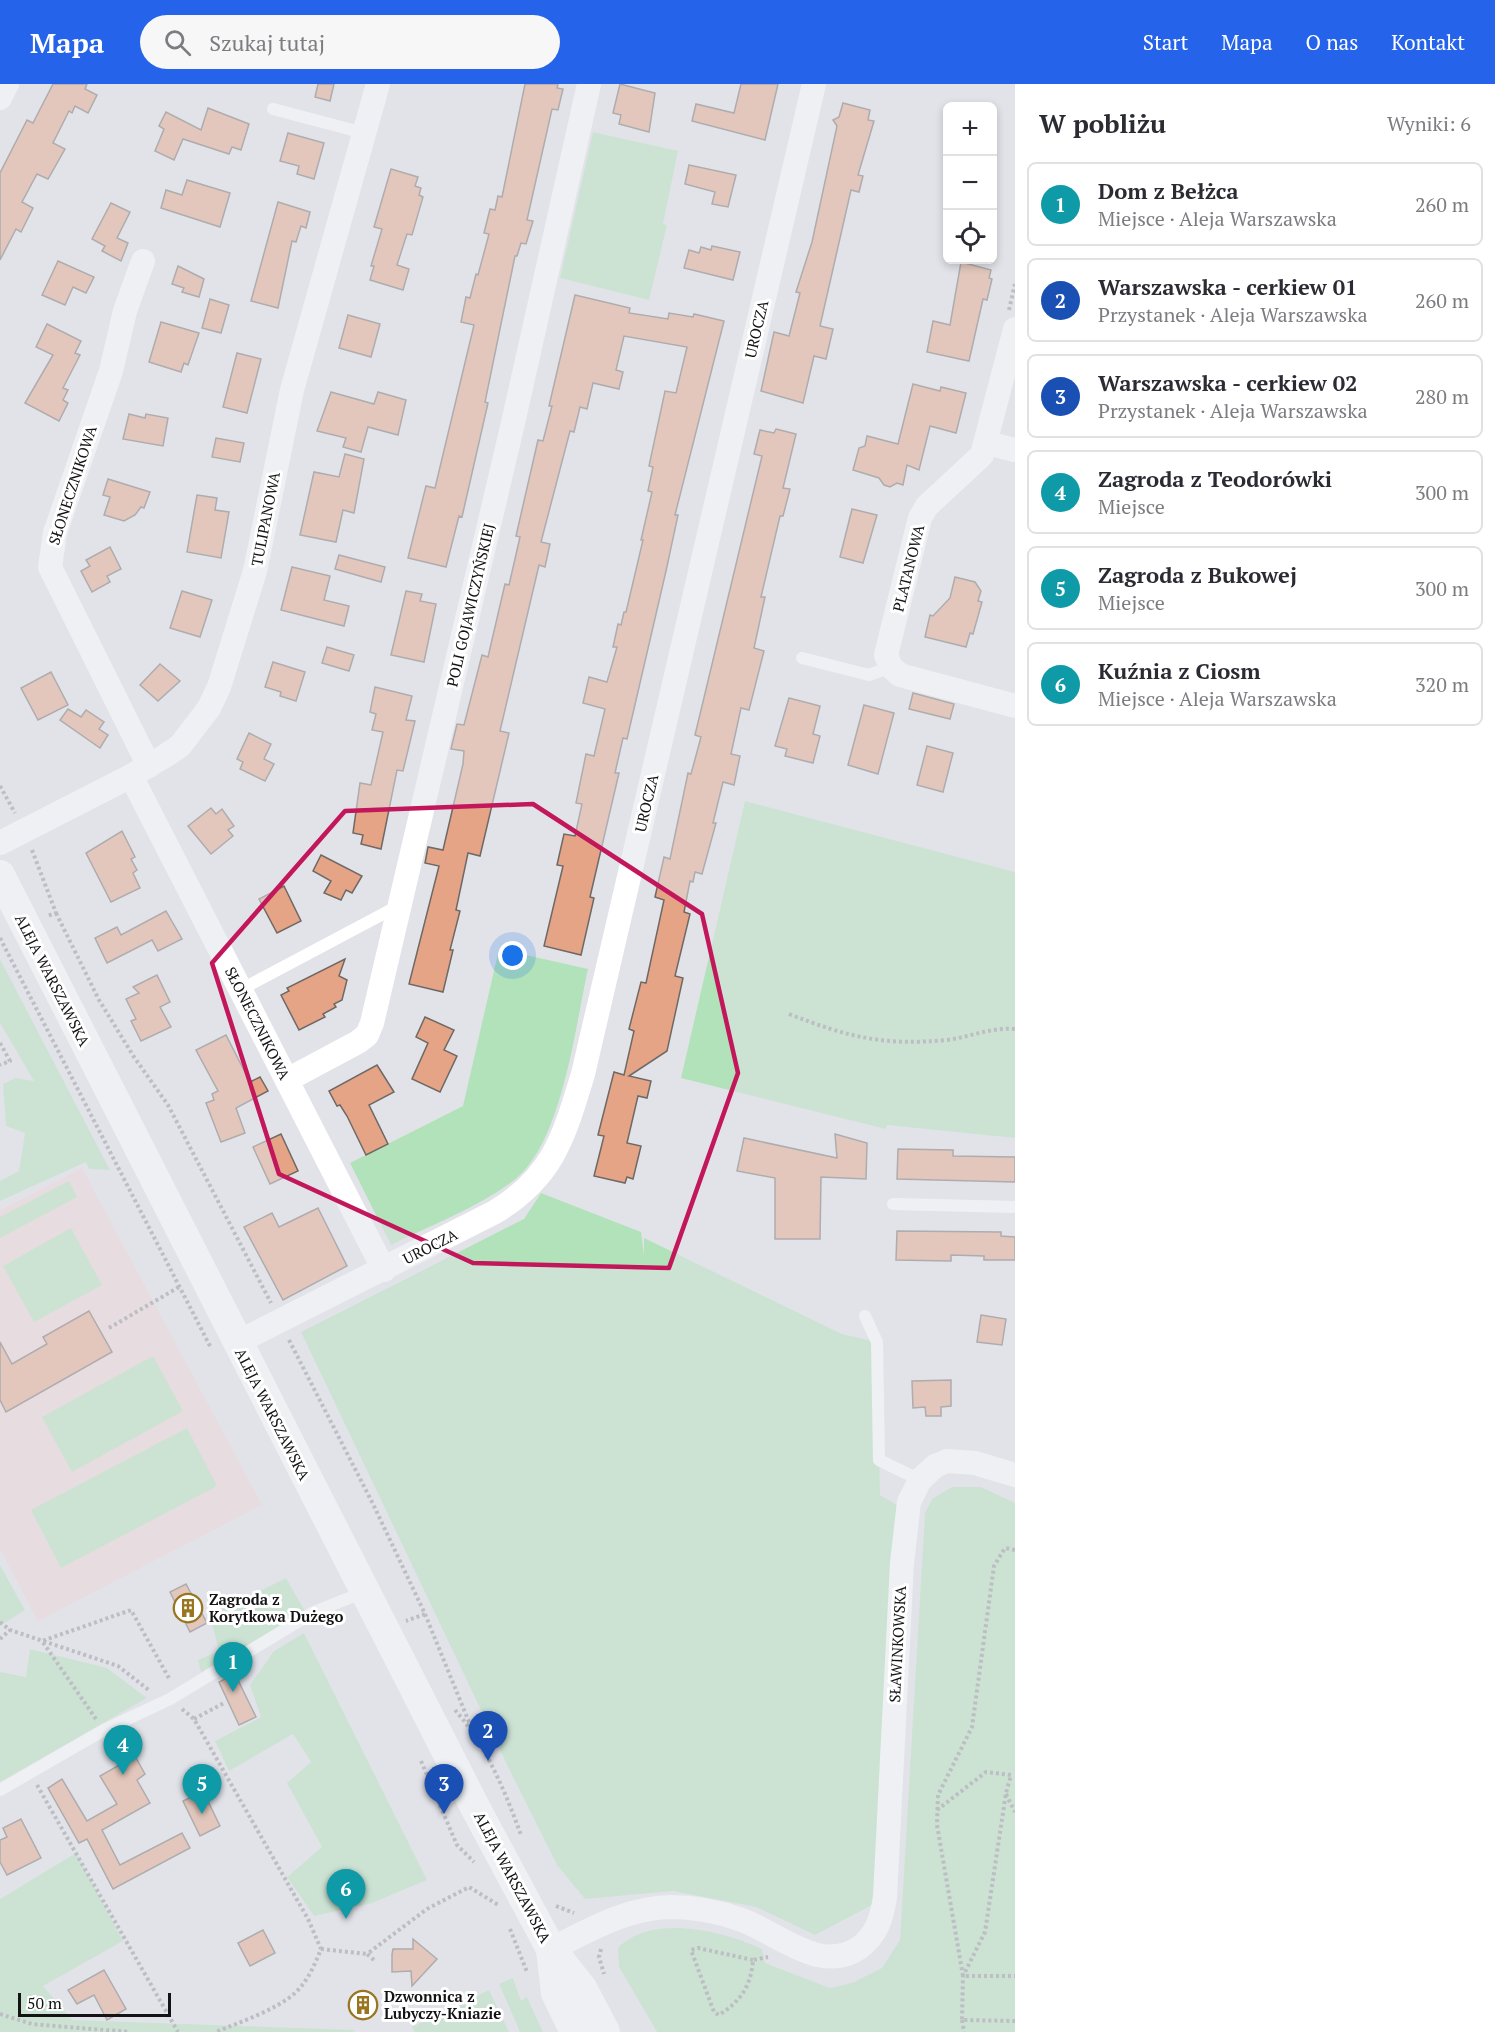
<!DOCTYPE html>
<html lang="pl">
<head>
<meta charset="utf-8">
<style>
  :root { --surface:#fff; --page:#f7f7f7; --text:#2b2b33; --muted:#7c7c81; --line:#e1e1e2; --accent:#2563eb }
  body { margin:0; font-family:"PT Serif",serif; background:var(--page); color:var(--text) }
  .controls { position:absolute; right:18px; top:18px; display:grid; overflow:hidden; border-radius:9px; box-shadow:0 3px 9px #0003 }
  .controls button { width:54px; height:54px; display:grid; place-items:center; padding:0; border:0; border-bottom:2px solid var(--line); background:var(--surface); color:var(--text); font:30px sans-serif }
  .scale { position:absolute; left:18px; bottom:15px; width:153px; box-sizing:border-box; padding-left:6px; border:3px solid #131315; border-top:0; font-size:16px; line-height:21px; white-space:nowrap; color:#131315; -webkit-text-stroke:4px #fff; paint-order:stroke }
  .you { position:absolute; left:513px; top:872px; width:21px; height:21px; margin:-15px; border:4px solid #fff; border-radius:50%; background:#1a73e8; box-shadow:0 0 0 9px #1a73e833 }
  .badge { display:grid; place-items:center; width:39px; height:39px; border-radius:50%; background:var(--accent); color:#fff; font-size:20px; font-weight:700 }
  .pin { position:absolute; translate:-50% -50px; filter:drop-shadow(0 2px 3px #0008) }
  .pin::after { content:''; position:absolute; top:32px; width:21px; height:18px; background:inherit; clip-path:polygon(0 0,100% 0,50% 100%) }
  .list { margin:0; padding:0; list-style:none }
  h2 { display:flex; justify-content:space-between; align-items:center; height:78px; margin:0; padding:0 24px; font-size:26px }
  h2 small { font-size:20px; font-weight:400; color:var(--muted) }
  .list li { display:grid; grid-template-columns:39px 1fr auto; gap:18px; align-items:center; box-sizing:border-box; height:84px; margin:0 12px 12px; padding:0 12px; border:2px solid var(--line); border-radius:9px }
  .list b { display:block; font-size:22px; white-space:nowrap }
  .list p { margin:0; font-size:20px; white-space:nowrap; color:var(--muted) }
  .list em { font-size:20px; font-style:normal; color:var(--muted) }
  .icon { flex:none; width:33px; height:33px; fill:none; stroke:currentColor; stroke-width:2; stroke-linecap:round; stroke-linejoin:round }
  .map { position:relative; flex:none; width:1015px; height:1948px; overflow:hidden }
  header { display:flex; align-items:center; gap:36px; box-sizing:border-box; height:84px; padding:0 30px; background:var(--accent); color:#fff }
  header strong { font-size:28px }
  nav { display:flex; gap:33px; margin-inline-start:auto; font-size:21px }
  .search { width:420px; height:54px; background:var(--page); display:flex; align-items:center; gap:15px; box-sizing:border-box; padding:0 21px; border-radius:33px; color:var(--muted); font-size:22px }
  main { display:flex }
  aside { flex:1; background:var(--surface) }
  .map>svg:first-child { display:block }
</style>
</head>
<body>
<header>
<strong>Mapa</strong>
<div class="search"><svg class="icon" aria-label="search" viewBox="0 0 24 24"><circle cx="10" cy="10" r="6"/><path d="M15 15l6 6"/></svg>Szukaj tutaj</div>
<nav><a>Start</a><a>Mapa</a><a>O nas</a><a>Kontakt</a></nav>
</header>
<main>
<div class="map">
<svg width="1015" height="1948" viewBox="0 0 1015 1948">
  <rect width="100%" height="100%" fill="#e2e3e9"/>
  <polygon fill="#edd2d2" points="82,1084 262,1421 38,1537 0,1465 0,1126"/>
  <g fill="#b2e2ba">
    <polygon points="593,48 678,67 663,140 667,141 649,216 560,194"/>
    <polygon points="745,717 1015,788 1015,1054 887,1041 886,1045 681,994"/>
    <path d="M499 865 588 885C575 943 562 1061 513 1097 477 1124 431 1141 391 1161L350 1079 463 1022Z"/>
    <polygon points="0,875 110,1086 89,1085 86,1078 0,1117 0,1097 19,1087 25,1049 6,1042 3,1000 16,994 34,997 0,939"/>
    <polygon points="69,1097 77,1113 0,1154 0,1133"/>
    <polygon points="541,1109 641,1148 644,1171 644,1154 842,1250 877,1258 880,1411 897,1421 878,1818 815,1851 756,1823 673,1807 585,1815 557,1781 511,1689 301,1248 524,1135"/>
    <polygon points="71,1144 102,1201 34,1238 3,1182"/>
    <polygon points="153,1272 183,1327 72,1388 42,1333"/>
    <polygon points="187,1344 217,1402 61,1484 31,1426"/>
    <path d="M952 1403H981L1015 1419V1948H657L619 1883 618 1864C651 1829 724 1847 762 1865L765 1879 830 1904 852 1899 882 1884 900 1856 925 1429 932 1415Z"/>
    <polygon points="0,1481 25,1526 0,1542"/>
    <polygon points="286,1494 306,1529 201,1588 198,1576 219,1567 210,1532"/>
    <polygon points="304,1549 427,1796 372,1819 314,1832 287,1793 322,1763 287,1699 311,1678 293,1650 229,1687 215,1657 261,1633 250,1601 274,1567"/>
    <polygon points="30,1565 107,1584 147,1614 0,1698 0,1588 26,1593"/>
    <polygon points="76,1769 123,1857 43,1902 72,1936 356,1946 352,1948 0,1948 0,1815"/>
    <polygon points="513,1894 521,1917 527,1913 543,1948 520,1948 499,1900"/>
    <polygon points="489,1906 509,1948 415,1948 412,1943"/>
  </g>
  <g fill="#e5a485" stroke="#6f6966" stroke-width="1.5">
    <polygon points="53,0 87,0 85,5 97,11 88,29 75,22 72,29 69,27 53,59 65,65 48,95 37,90 22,118 33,124 21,148 16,145 0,176 0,89 27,36 33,39"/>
    <polygon points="318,0 334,0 330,17 315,13"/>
    <polygon points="525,0 558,0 557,4 563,5 558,26 552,25 527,136 533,137 526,160 521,159 517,172 515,172 485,318 488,319 462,433 459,432 446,483 408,474 426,402 435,404 474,241 461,238 466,213 470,214 476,190 478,191 489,150 484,149 490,125 495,126 498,112 502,113"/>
    <polygon points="620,0 655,9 649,48 619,40 621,31 613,29"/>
    <polygon points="741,0 778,0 765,56 692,37 696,20 734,29"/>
    <polygon points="843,19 870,26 868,36 874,37 858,91 863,92 859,108 851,106 820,242 833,245 826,275 814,272 803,319 761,307 774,248 789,252 800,209 796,208 812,158 837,42 833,36 839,33"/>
    <polygon points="208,24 249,40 241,66 232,63 229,70 183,55 174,76 155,67 164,45 159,42 166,28 201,46"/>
    <polygon points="288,49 324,59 314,95 297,90 299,82 280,77"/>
    <polygon points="689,81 736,91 728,123 712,120 715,108 685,100"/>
    <polygon points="391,85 418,93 415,102 421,104 419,111 423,113 412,151 407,150 397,181 409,185 403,206 370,196 374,182 371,182 382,145 374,143"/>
    <polygon points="187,96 230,109 220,143 161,124 166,106 182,111"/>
    <polygon points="278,118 310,128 306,144 301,142 296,158 292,157 278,224 251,217"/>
    <polygon points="111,119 130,128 117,154 128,159 121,177 102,167 105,162 92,155"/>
    <polygon points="712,162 740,168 733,196 684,184 689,166 699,169 701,163 711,166"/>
    <polygon points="58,177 94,193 86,209 73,203 65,221 42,211"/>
    <polygon points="961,178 991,186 989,194 992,195 987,216 983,215 969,277 927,268 933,237 950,241"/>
    <polygon points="178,182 204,195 199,213 182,208 184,204 172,200"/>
    <polygon points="575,211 630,224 629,229 668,235 669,229 693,233 694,230 724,237 675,431 678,431 666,487 627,655 623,654 615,689 619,689 590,813 594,814 581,871 544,862 563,782 557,781 564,750 575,752 582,720 576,719 586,670 594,672 605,625 583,619 589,593 607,598 617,563 613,563 618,540 621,541 624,528 626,528 643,456 641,456 652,408 648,407 653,383 649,382 665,307 676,309 687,263 624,252 616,286 623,288 619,305 593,299 587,325 580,323 574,348 570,347 541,458 550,460 545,483 539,481 500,647 509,649 480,772 468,769 456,826 460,827 450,866 453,866 443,908 409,900 439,782 425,779 428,763 443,766 463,680 464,667 451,665 457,640 464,641 482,571 488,573 505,500 509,501 520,453 516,452 538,356 543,357 552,322 549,322"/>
    <polygon points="210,215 229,221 221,249 202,244"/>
    <polygon points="348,231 380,240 371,273 339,264"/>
    <polygon points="161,238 199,249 188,281 184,279 181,288 149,278"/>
    <polygon points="47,240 81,257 75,269 80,271 63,304 68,306 63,316 68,319 59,337 25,319 53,271 36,263"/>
    <polygon points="237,269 261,275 247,329 223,323"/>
    <polygon points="913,300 940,307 941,303 966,309 956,349 930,342 919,386 907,381 903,401 897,399 890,403 884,401 879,394 853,386 859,364 865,362 867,352 898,360"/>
    <polygon points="331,308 374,320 378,308 406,316 398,351 368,343 361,368 343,363 346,354 317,347"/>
    <polygon points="129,330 145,334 146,330 168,334 163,362 123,355"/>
    <polygon points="776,345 796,350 783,404 790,405 783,432 780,432 761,513 765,513 754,564 764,567 749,626 741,624 731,670 740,672 734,701 723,698 713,739 716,739 702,790 695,788 693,798 690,797 684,828 690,830 675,892 683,894 667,967 629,992 651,997 647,1014 638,1012 627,1059 641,1062 633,1095 627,1093 625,1099 594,1092 604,1052 598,1051 614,988 624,991 634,947 629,945 641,898 646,899 664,816 655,813 664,773 670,775 688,689 691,690 701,653 695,651 762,372 754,370 760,346 774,349"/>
    <polygon points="216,354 244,359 240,378 212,373"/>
    <polygon points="345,370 364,375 354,429 343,426 336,458 300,451 314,388 339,393"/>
    <polygon points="108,395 150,408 144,424 141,423 135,431 124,437 104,431 110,413 103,411"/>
    <polygon points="197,411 217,414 215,426 229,428 221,474 187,468"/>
    <polygon points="852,425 877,431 863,479 840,473"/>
    <polygon points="110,463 121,485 107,492 110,498 92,508 81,487 90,482 86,476"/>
    <polygon points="339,471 385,483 381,498 335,485"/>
    <polygon points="292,483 330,492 324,516 349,522 344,542 281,526"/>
    <polygon points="955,493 975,498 981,507 978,517 982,518 973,550 970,549 966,563 925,553 930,531 933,532 950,514"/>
    <polygon points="182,507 212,516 200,553 170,544"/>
    <polygon points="406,507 422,510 420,517 436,520 424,578 391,571"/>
    <polygon points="327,563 354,571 349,587 322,579"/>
    <polygon points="273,578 305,588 296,617 280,612 281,608 265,603"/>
    <polygon points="160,580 180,597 158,617 140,601"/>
    <polygon points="51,588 68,621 38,636 21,604"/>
    <polygon points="375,603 412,612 406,636 415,637 403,687 397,686 381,765 361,760 363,751 353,749 360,699 371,701 383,648 372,646 376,630 370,628"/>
    <polygon points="913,609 954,620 950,635 909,625"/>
    <polygon points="789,614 820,622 813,650 820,652 813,679 785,672 787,665 775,662"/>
    <polygon points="864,621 894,629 878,690 848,681"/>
    <polygon points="68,625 81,633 86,626 104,638 99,645 108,651 100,664 60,636"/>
    <polygon points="249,649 271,660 264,675 274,680 265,697 240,685 243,678 237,675"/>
    <polygon points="927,662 953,669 943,708 917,701"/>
    <polygon points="211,724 216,730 222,725 234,742 228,746 233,752 211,770 188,742"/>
    <polygon points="122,747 135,773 131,775 137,786 133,789 140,804 111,818 86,769"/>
    <polygon points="321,771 362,792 352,809 346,806 341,816 324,809 331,797 313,787"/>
    <polygon points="284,802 301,837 277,849 259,815"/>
    <polygon points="166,827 182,855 158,867 152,856 107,879 95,854 117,843 121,851"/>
    <polygon points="345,875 339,892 347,896 342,916 334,920 336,923 323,930 325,933 299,946 281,911 289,907 287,904"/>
    <polygon points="157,891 170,918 160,923 171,943 141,957 131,937 136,935 126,915 139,909 133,903"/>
    <polygon points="425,933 454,946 444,966 457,972 440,1008 412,995 428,959 416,953"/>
    <polygon points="226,951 250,998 260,993 268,1007 236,1024 245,1049 221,1058 206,1019 214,1016 212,1010 218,1007 196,966"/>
    <polygon points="377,981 394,1008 369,1021 388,1060 366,1071 347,1032 340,1021 337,1022 329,1007"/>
    <polygon points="281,1050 298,1087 270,1100 253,1063"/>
    <polygon points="835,1050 867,1059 866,1095 821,1093 820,1155 775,1155 775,1094 737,1087 744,1054 837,1074"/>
    <polygon points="898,1065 953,1066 953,1072 1015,1073 1015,1098 897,1095"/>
    <polygon points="318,1124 347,1182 283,1216 244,1143 272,1129 279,1143"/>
    <polygon points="897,1147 1001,1148 1001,1152 1015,1153 1015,1176 984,1176 984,1172 951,1171 951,1177 896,1176"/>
    <polygon points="89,1227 112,1268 6,1328 0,1316 0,1258 12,1280 47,1260 43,1253"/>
    <polygon points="981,1231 1006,1235 1002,1261 977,1258"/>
    <polygon points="951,1296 951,1322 941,1323 941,1332 926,1332 925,1323 913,1324 912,1297"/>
    <polygon points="186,1500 207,1539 190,1548 170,1508"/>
    <polygon points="235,1590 256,1633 239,1641 219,1598"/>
    <polygon points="135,1672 145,1690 137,1696 150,1719 102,1746 120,1781 182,1749 190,1764 113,1805 87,1755 79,1759 48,1704 62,1695 87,1737 117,1720 100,1692"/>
    <polygon points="203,1707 220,1742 200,1752 183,1717"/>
    <polygon points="21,1735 41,1774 7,1791 0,1778 0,1756 7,1753 3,1744"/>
    <polygon points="263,1846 275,1869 250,1882 238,1859"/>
    <polygon points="413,1855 437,1875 412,1902 411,1887 392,1888 392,1870 393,1865 413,1865"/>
    <polygon points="104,1886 126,1925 107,1936 94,1911 77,1920 68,1906"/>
  </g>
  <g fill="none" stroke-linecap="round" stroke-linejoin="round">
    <g stroke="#909095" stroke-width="4" stroke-dasharray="3 3" stroke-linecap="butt">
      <polyline points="1009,226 1015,200"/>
      <polyline points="0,702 15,729"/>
      <polyline points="32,766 56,829 47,832"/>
      <polyline points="56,829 99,916 134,973 168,1021 271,1219"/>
      <polyline points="0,854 211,1264"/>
      <path d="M789 930C848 953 883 962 947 956 970 953 991 943 1015 945"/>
      <polyline points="0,959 10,977 0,981"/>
      <polyline points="109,1244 179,1203"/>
      <polyline points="289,1256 373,1420 425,1530 406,1537"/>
      <polyline points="1015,1466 1005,1464 994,1482 972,1643 938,1711 937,1741 963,1892 1015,1892"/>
      <polyline points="425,1530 471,1643"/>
      <polyline points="0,1538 10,1546 118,1582 150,1607"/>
      <polyline points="0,1555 10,1546"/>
      <path d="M182 1625 194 1635 308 1835 321 1865C315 1880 308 1897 295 1909 276 1926 240 1938 216 1948"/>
      <path d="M455 1626C486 1661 505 1707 521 1751"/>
      <polyline points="96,1635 42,1557 131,1526 170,1596"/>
      <polyline points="194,1635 224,1619"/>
      <polyline points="421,1677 457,1761 474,1778"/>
      <polyline points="37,1701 178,1948"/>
      <polyline points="1006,1710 1015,1728"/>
      <polyline points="937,1726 986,1688 1011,1691 1006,1709 985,1848 963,1892 962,1936 1015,1937"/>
      <polyline points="556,1822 574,1829"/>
      <polyline points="510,1845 527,1888"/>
      <polyline points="321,1865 367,1870"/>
      <polyline points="601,1865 599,1873 604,1890"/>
      <polyline points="374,1876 367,1870 427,1825 469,1803 500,1822"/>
      <path d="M753 1876 698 1864 691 1866 714 1928 719 1931C741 1917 751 1902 753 1876L768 1873"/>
      <polyline points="0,1930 32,1940 129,1948"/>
      <polyline points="962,1936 964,1948"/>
    </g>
    <g stroke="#fff" stroke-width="12">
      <polyline points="273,25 364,49"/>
      <polyline points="802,574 869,591 891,583"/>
      <polyline points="240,906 398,822"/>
      <polyline points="893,1120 1015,1123"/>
      <polyline points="865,1232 877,1258 879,1376 920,1396"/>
      <polyline points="0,1706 104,1646 170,1615 314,1528 364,1508"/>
    </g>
    <g stroke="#fff" stroke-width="24">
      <polyline points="0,14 7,0"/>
      <polyline points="143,177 125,227 111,287 55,449 50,483 149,682"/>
      <polyline points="1015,245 982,371 927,422 920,434 886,571 891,583 900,591 1015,622"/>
      <polyline points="987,359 1015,366"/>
      <polyline points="131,692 384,1186"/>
      <polyline points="0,759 131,692 165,672 180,662 209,624 219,603 255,487 292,306 378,0"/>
      <polyline points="287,996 358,958 367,951 372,939 513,339 589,0"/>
      <path d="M236 1259 495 1128C554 1092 564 1052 583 990L814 0"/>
      <path d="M551 1865C590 1846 626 1824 670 1823 694 1823 720 1828 742 1836 779 1850 820 1890 859 1864 877 1851 882 1833 885 1813L902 1479 909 1418 920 1396 935 1382 947 1377 975 1379 1015 1391"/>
    </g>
    <g stroke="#fff" stroke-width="30">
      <polyline points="0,791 476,1725 551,1865 582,1904 605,1948"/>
      <polyline points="551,1865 556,1909 575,1948"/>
    </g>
  </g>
  <path d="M0 0H1015V1948H0ZM533 720 702 830 738 989 669 1184 473 1179 279 1090 212 879 345 727Z" fill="#e2e3e9" fill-opacity=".55" fill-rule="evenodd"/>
  <path fill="none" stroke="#c2185b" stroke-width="4.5" stroke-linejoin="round" d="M533 720 702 830 738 989 669 1184 473 1179 279 1090 212 879 345 727Z"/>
  <defs>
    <g id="building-ring" transform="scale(1.5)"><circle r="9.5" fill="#fff" stroke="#997520" stroke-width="1.5"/><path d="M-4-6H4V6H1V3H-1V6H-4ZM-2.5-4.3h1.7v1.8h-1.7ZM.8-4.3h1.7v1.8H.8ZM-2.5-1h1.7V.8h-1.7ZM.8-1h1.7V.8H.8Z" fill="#997520"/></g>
  </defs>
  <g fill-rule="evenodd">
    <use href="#building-ring" x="188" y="1524"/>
    <use href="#building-ring" x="363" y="1921"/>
  </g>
  <g text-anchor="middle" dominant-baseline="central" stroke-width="6" stroke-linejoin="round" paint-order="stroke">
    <g font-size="15" fill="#131315" stroke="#fff">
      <text transform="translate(756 245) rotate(-77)">UROCZA</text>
      <text transform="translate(72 401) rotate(-72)">SŁONECZNIKOWA</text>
      <text transform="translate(265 435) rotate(-79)">TULIPANOWA</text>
      <text transform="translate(908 484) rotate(-76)">PLATANOWA</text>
      <text transform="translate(470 521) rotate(-77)">POLI GOJAWICZYŃSKIEJ</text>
      <text transform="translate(646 719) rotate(-77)">UROCZA</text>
      <text transform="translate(53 896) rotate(63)">ALEJA WARSZAWSKA</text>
      <text transform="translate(258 939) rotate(63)">SŁONECZNIKOWA</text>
      <text transform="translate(430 1162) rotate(-27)">UROCZA</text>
      <text transform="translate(273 1330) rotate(63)">ALEJA WARSZAWSKA</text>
      <text transform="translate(897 1560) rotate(-87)">SŁAWINKOWSKA</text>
      <text transform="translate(513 1793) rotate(62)">ALEJA WARSZAWSKA</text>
    </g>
    <g font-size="15" font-weight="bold" fill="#131315" stroke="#fff" text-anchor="start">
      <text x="209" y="1515">Zagroda z<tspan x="209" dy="17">Korytkowa Dużego</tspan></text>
      <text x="384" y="1912">Dzwonnica z<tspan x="384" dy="17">Lubyczy-Kniazie</tspan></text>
    </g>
  </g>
</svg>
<div class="controls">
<button>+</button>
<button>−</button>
<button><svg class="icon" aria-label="locate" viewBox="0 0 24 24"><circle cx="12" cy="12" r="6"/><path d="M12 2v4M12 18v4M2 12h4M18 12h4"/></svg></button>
</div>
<div class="scale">50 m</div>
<div class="you"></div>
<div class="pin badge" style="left:233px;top:1608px;background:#0f9aa8">1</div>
<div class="pin badge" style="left:488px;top:1677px;background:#1a4fb4">2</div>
<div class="pin badge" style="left:444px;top:1730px;background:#1a4fb4">3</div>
<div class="pin badge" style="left:123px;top:1691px;background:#0f9aa8">4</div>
<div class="pin badge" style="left:202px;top:1730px;background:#0f9aa8">5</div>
<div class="pin badge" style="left:346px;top:1835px;background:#0f9aa8">6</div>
</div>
<aside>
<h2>W pobliżu<small>Wyniki: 6</small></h2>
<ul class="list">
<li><span class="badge" style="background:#0f9aa8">1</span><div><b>Dom z Bełżca</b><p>Miejsce · Aleja Warszawska</p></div><em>260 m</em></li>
<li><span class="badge" style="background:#1a4fb4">2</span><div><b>Warszawska - cerkiew 01</b><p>Przystanek · Aleja Warszawska</p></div><em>260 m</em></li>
<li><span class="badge" style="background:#1a4fb4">3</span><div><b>Warszawska - cerkiew 02</b><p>Przystanek · Aleja Warszawska</p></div><em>280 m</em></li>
<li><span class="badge" style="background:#0f9aa8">4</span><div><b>Zagroda z Teodorówki</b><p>Miejsce</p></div><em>300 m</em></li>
<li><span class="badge" style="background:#0f9aa8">5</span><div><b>Zagroda z Bukowej</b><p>Miejsce</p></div><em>300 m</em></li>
<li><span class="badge" style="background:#0f9aa8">6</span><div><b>Kuźnia z Ciosm</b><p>Miejsce · Aleja Warszawska</p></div><em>320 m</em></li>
</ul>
</aside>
</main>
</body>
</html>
